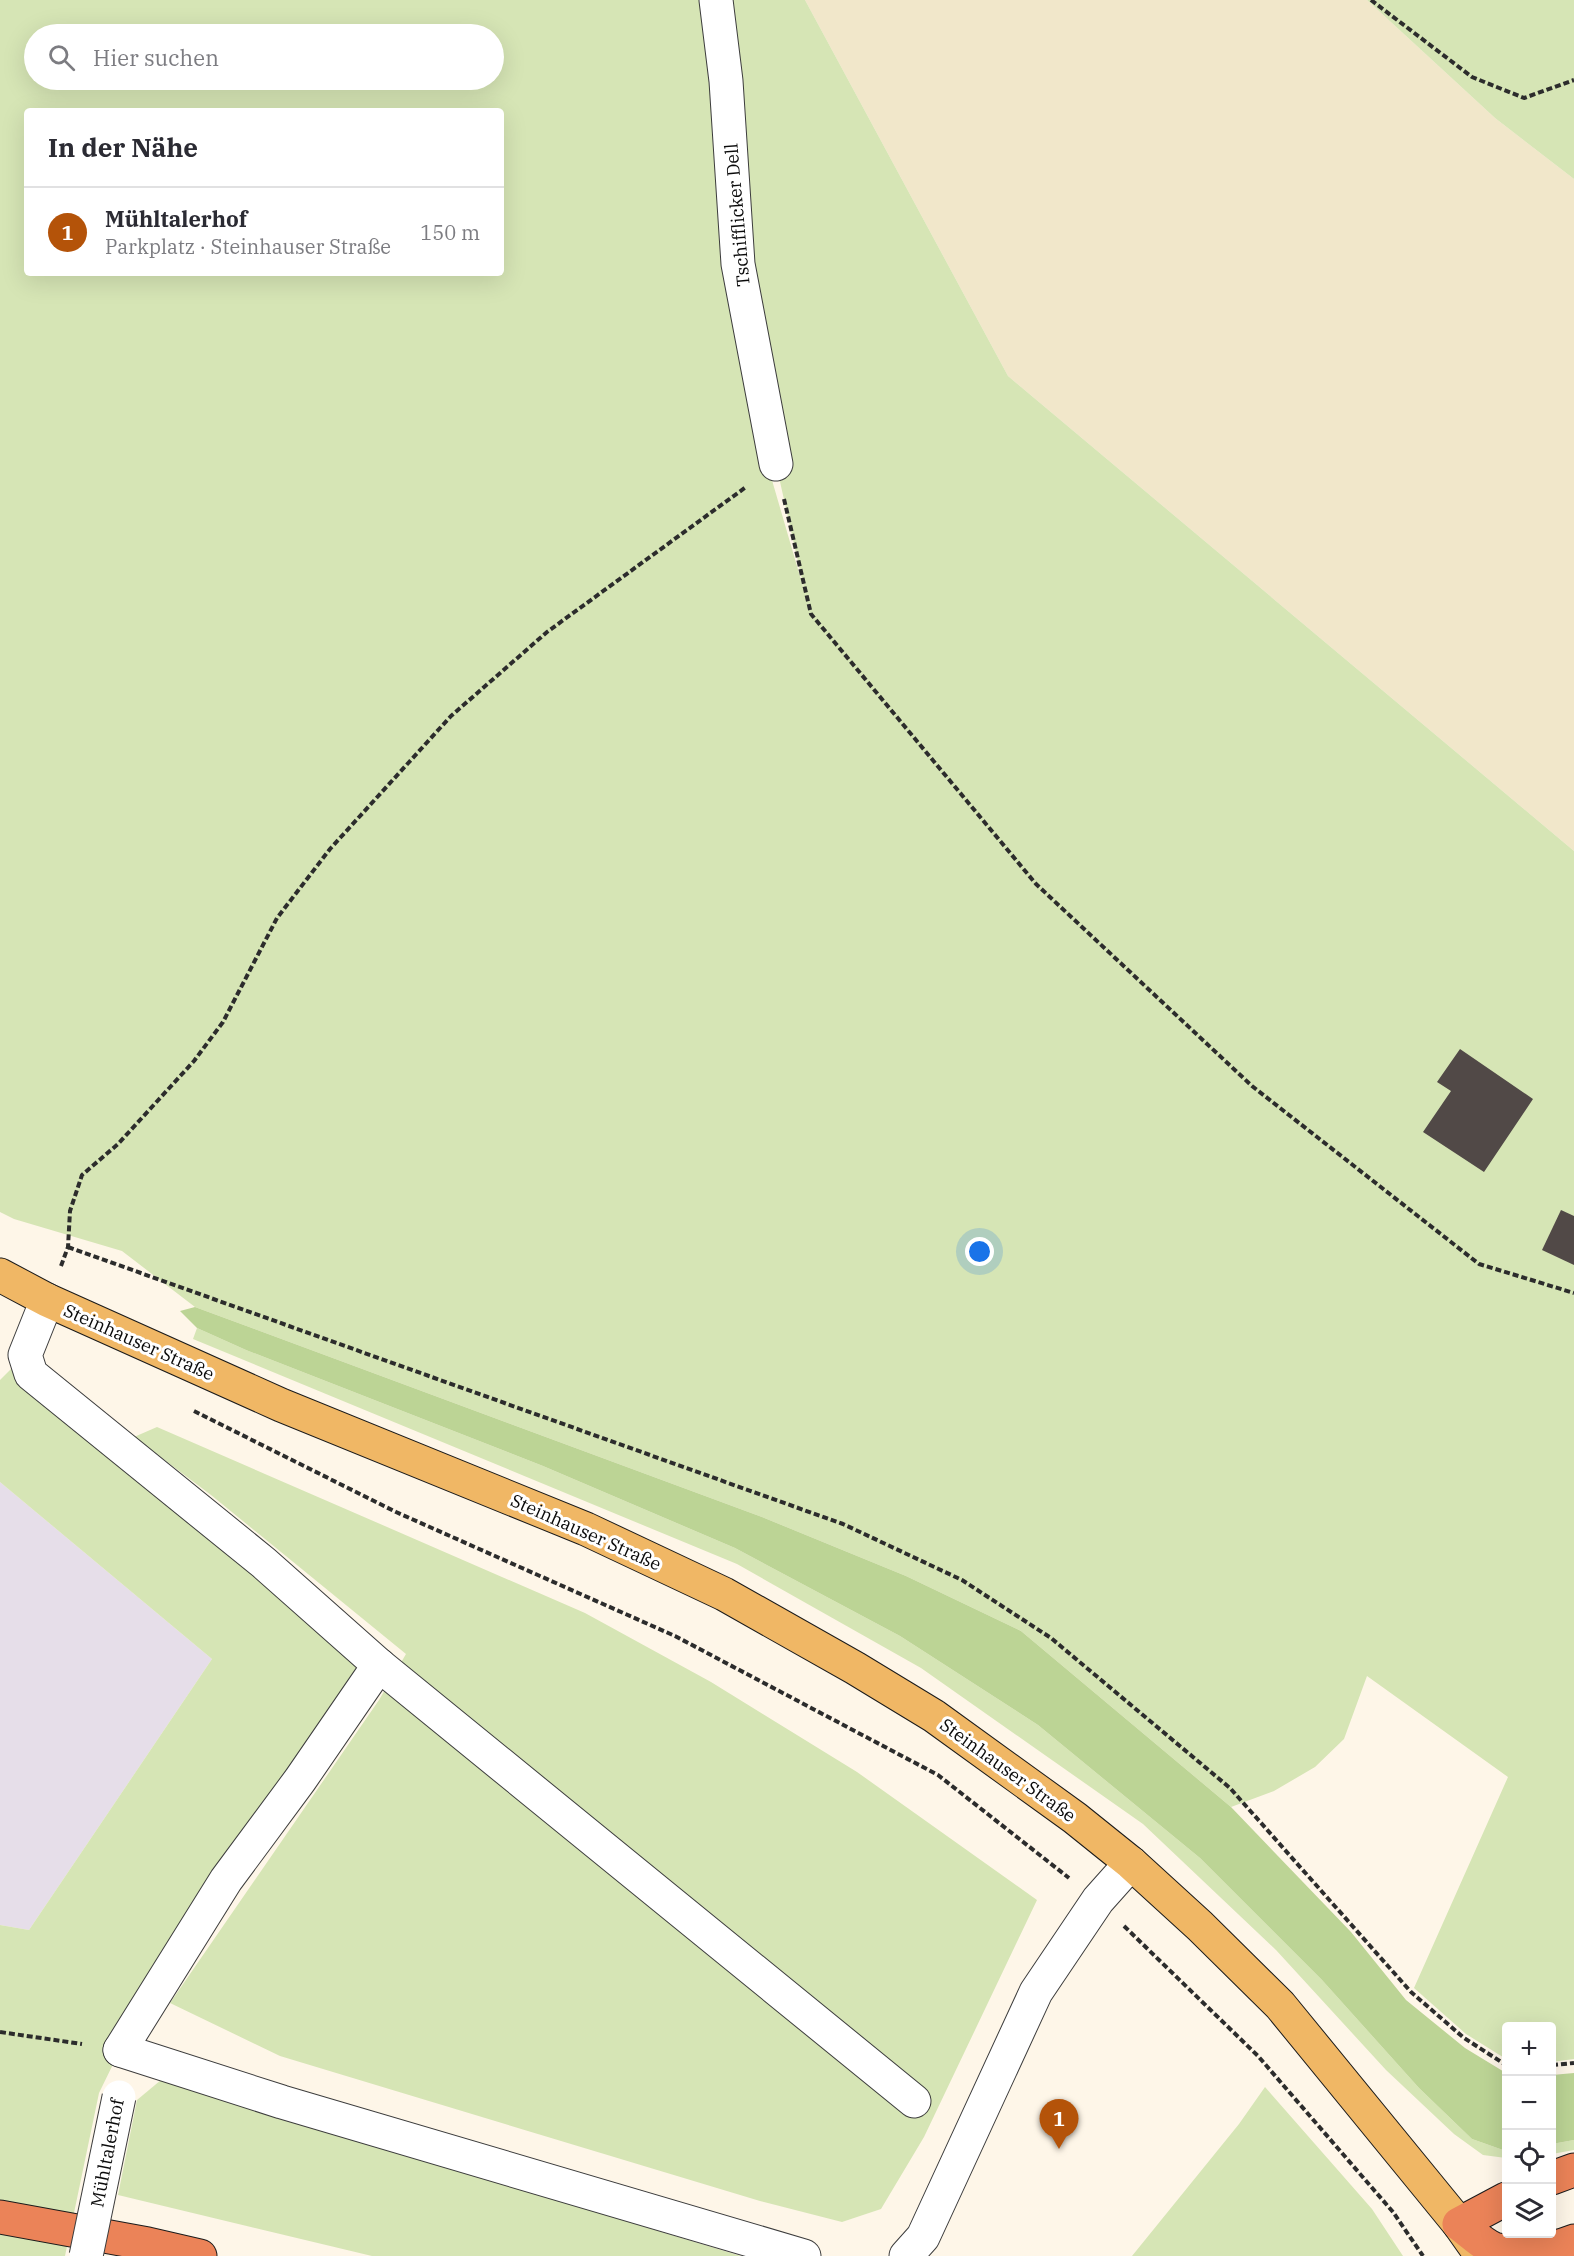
<!DOCTYPE html>
<html lang="de">
<head>
<meta charset="utf-8">
<style>
  :root { --surface:#fff; --page:#f2f2f3; --text:#2b2b33; --muted:#7c7c81; --line:#e1e1e2; --accent:#b45309 }
  body { margin:0; font-family:"IBM Plex Serif",serif; background:var(--page); color:var(--text) }
  .controls { position:absolute; right:18px; bottom:18px; display:grid; overflow:hidden; border-radius:6px; box-shadow:0 6px 24px #0002 }
  .controls button { width:54px; height:54px; display:grid; place-items:center; padding:0; border:0; border-bottom:2px solid var(--line); background:var(--surface); color:var(--text); font:30px sans-serif }
  .you { position:absolute; left:980px; top:1252px; width:21px; height:21px; margin:-15px; border:4px solid #fff; border-radius:50%; background:#1a73e8; box-shadow:0 0 0 9px #1a73e833 }
  .badge { display:grid; place-items:center; width:39px; height:39px; border-radius:50%; background:var(--accent); color:#fff; font-size:20px; font-weight:700 }
  .pin { position:absolute; translate:-50% -50px; filter:drop-shadow(0 2px 3px #0008) }
  .pin::after { content:''; position:absolute; top:32px; width:21px; height:18px; background:inherit; clip-path:polygon(0 0,100% 0,50% 100%) }
  .list { margin:0; padding:0; list-style:none }
  h2 { display:flex; justify-content:space-between; align-items:center; height:78px; margin:0; padding:0 24px; font-size:26px }
  h2 small { font-size:20px; font-weight:400; color:var(--muted) }
  .list li { display:grid; grid-template-columns:39px 1fr auto; gap:18px; align-items:center; box-sizing:border-box; height:90px; padding:0 24px; border-top:2px solid var(--line) }
  .list b { display:block; font-size:22px; white-space:nowrap }
  .list p { margin:0; font-size:20px; white-space:nowrap; color:var(--muted) }
  .list em { font-size:20px; font-style:normal; color:var(--muted) }
  .icon { flex:none; width:33px; height:33px; fill:none; stroke:currentColor; stroke-width:2; stroke-linecap:round; stroke-linejoin:round }
  .map { position:relative; flex:none; width:1574px; height:2256px; overflow:hidden }
  .search { position:absolute; background:var(--surface); box-shadow:0 6px 24px #0002; left:24px; top:24px; width:480px; height:66px; display:flex; align-items:center; gap:15px; box-sizing:border-box; padding:0 21px; border-radius:33px; color:var(--muted); font-size:22px }
  .panel { position:absolute; background:var(--surface); box-shadow:0 6px 24px #0002; left:24px; top:108px; width:480px; height:168px; border-radius:6px }
  .map>svg:first-child { display:block }
</style>
</head>
<body>
<div class="map">
<svg width="1574" height="2256" viewBox="0 0 1574 2256">
  <rect width="100%" height="100%" fill="#fef6e8"/>
  <polygon fill="#e6dee9" points="0,1482 212,1659 29,1930 0,1925"/>
  <polygon fill="#f1e7ca" points="805,0 1367,0 1495,118 1574,179 1574,851 1008,376"/>
  <g fill="#d6e5b5" fill-rule="evenodd">
    <path d="M0 0H805L1008 376 1574 851V2059L1552 2062V2026H1506V2059L1466 2034 1414 1988 1508 1777 1367 1676 1344 1739 1315 1767 1274 1791 1231 1807 1021 1631 906 1576 762 1517 195 1307 122 1251 14 1219 0 1212ZM34 34H494V80H34ZM27 111H501V273H27ZM767 463 776 464 806 597Z"/>
    <polygon points="1367,0 1574,0 1574,179 1495,118"/>
    <polygon points="197,1328 246,1350 543,1466 735,1548 900,1636 1038,1725 1200,1858 1322,1980 1419,2088 1472,2139 1503,2150 1506,2149 1506,2158 1483,2155 1454,2134 1386,2070 1276,1950 1143,1824 921,1668 737,1564 193,1339"/>
    <polygon points="25,1355 379,1665 120,2050 99,2093 65,2256 0,2256 0,1925 29,1930 212,1659 0,1482 0,1380"/>
    <polygon points="157,1427 585,1613 711,1682 857,1772 1037,1900 924,2137 881,2209 842,2222 760,2201 280,2056 170,2003 379,1700 406,1654 211,1495 134,1437"/>
    <polygon points="161,2080 741,2256 372,2256 118,2195 137,2100"/>
    <polygon points="1265,2087 1372,2209 1403,2256 1132,2256 1239,2124"/>
    <polygon points="1574,2140 1574,2150 1552,2154 1552,2144"/>
  </g>
  <g fill="#bcd495">
    <polygon points="195,1307 762,1517 906,1576 1021,1631 1231,1807 1351,1932 1406,2000 1465,2048 1506,2073 1506,2149 1503,2150 1472,2139 1419,2088 1322,1980 1200,1858 1038,1725 900,1636 735,1548 543,1466 246,1350 197,1328 180,1311"/>
    <polygon points="1574,2073 1574,2140 1552,2144 1552,2075"/>
  </g>
  <g fill="#514947">
    <polygon points="1460,1049 1533,1099 1484,1172 1423,1132 1451,1091 1437,1082"/>
    <polygon points="1561,1210 1574,1216 1574,1265 1542,1250"/>
  </g>
  <g fill="none" stroke-linecap="round" stroke-linejoin="round">
    <g stroke="#3d3d3d" stroke-width="35">
      <g id="minor">
        <polyline points="716,0 726,81 738,264 776,464"/>
        <polyline points="47,1300 25,1355 31,1374 264,1563 379,1665 914,2101"/>
        <polyline points="120,2050 282,2102 804,2256"/>
        <polyline points="120,2050 226,1880 300,1780 379,1665"/>
        <polyline points="906,2256 923,2237 1036,1992 1098,1900 1131,1863"/>
      </g>
    </g>
    <g stroke="#1b1b1b" stroke-width="35">
      <polyline id="major" points="0,1275 47,1300 281,1405 586,1529 724,1594 855,1668 934,1716 1075,1818 1131,1863 1200,1926 1280,2005 1459,2224 1476,2248"/>
    </g>
    <g stroke="#1b1b1b" stroke-width="35">
      <g id="highway">
        <polyline points="1552,2178 1574,2170"/>
        <path d="M1506 2199 1459 2224C1470 2232 1482 2244 1494 2249 1518 2256 1551 2250 1574 2241"/>
        <polyline points="0,2217 148,2244 200,2256"/>
      </g>
    </g>
    <g stroke="#2c2c2c" stroke-width="4" stroke-dasharray="6 3" stroke-linecap="butt">
      <polyline points="1371,0 1472,77 1524,98 1574,80"/>
      <polyline points="784,499 811,614 1036,884 1252,1086 1479,1264 1574,1293"/>
      <polyline points="68,1247 843,1524 962,1580 1051,1638 1230,1788 1411,1992 1464,2038 1506,2065"/>
      <polyline points="61,1266 68,1247 70,1211 82,1175 118,1144 194,1061 223,1022 277,918 330,849 451,716 547,632 746,487"/>
      <polyline points="194,1411 396,1512 675,1636 938,1775 1069,1878"/>
      <polyline points="1124,1926 1258,2056 1393,2212 1423,2256"/>
      <polyline points="0,2032 82,2044"/>
      <polyline points="1552,2065 1574,2063"/>
    </g>
    <use href="#minor" stroke="#fff" stroke-width="33"/>
    <use href="#major" stroke="#f0b765" stroke-width="33"/>
    <use href="#highway" stroke="#eb8358" stroke-width="33"/>
    <g stroke="#3d3d3d" stroke-width="35" stroke-linecap="butt">
      <polyline id="minor-bridge" points="86,2256 119,2097"/>
    </g>
    <use href="#minor-bridge" stroke="#fff" stroke-width="33"/>
  </g>
  <g text-anchor="middle" dominant-baseline="central" stroke-width="6" stroke-linejoin="round" paint-order="stroke">
    <g font-size="18" fill="#0a0a0a" stroke="#fff">
      <text transform="translate(737 215) rotate(-95)">Tschifflicker Dell</text>
      <text transform="translate(139 1342) rotate(24)">Steinhauser Straße</text>
      <text transform="translate(586 1532) rotate(24)">Steinhauser Straße</text>
      <text transform="translate(1008 1770) rotate(36)">Steinhauser Straße</text>
      <text transform="translate(107 2153) rotate(-79)">Mühltalerhof</text>
    </g>
  </g>
</svg>
<div class="controls">
<button>+</button>
<button>−</button>
<button><svg class="icon" aria-label="locate" viewBox="0 0 24 24"><circle cx="12" cy="12" r="6"/><path d="M12 2v4M12 18v4M2 12h4M18 12h4"/></svg></button>
<button><svg class="icon" aria-label="layers" viewBox="0 0 24 24"><path d="M12 4l9 5-9 5-9-5zM3 14l9 5 9-5"/></svg></button>
</div>
<div class="you"></div>
<div class="pin badge" style="left:1059px;top:2149px">1</div>
<div class="search"><svg class="icon" aria-label="search" viewBox="0 0 24 24"><circle cx="10" cy="10" r="6"/><path d="M15 15l6 6"/></svg>Hier suchen</div>
<section class="panel">
<h2>In der Nähe<small></small></h2>
<ul class="list">
<li><span class="badge">1</span><div><b>Mühltalerhof</b><p>Parkplatz · Steinhauser Straße</p></div><em>150 m</em></li>
</ul>
</section>
</div>
</body>
</html>
